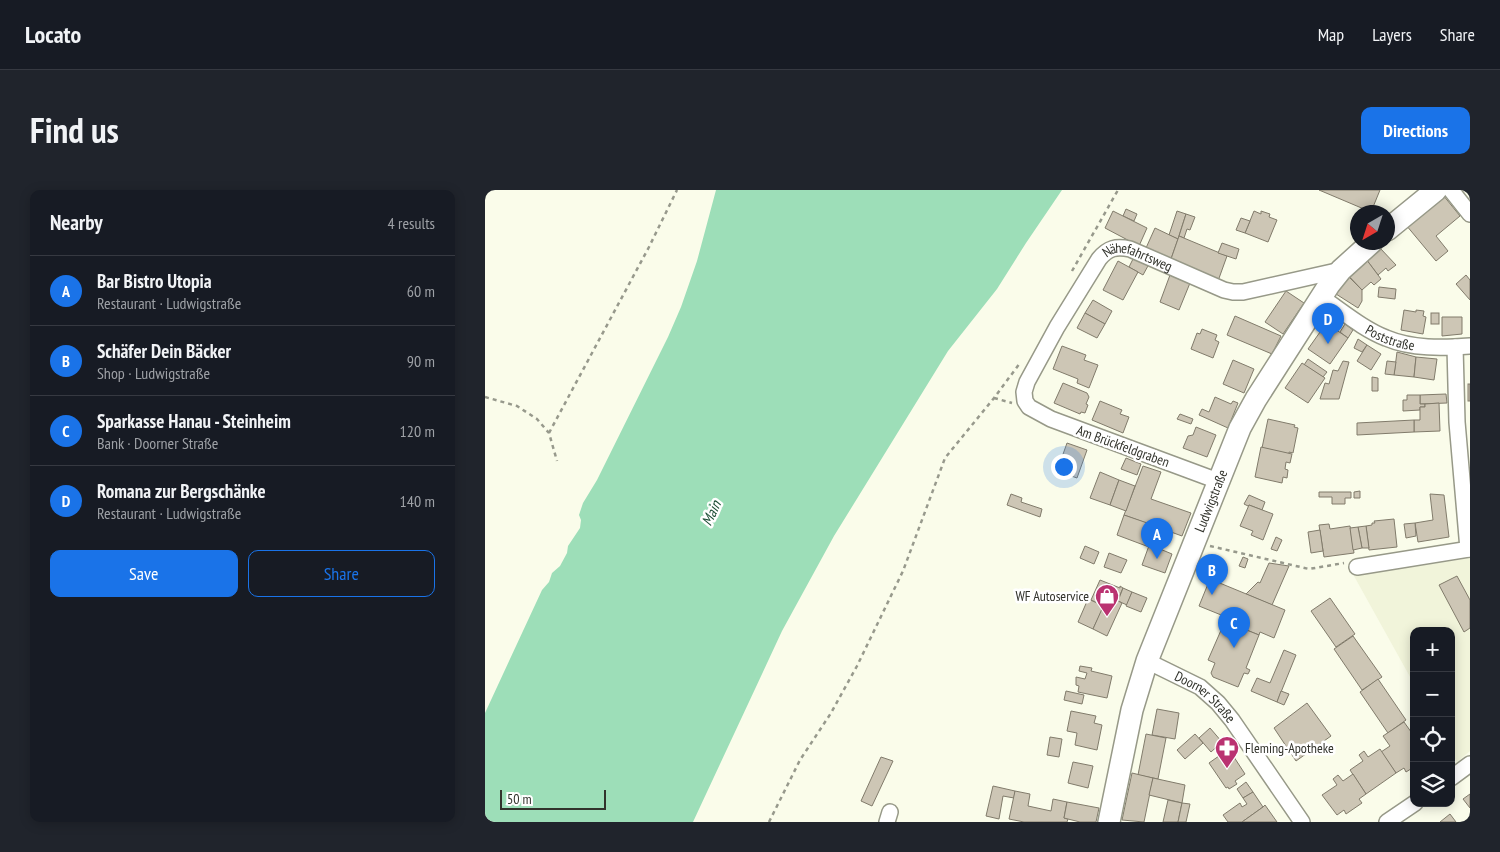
<!DOCTYPE html>
<html lang="en">
<head>
<meta charset="utf-8">
<style>
  :root { --surface:#171b24; --page:#20242c; --text:#f1f3f6; --muted:#9ea1a6; --line:#363941; --accent:#1a73e8 }
  body { margin:0; font-family:"PT Sans Narrow",sans-serif; background:var(--page); color:var(--text) }
  .controls { position:absolute; right:15px; bottom:15px; display:grid; overflow:hidden; border-radius:10px; box-shadow:0 2px 12px #0003 }
  .controls button { width:45px; height:45px; display:grid; place-items:center; padding:0; border:0; border-bottom:1px solid var(--line); background:var(--surface); color:var(--text); font:25px sans-serif }
  .compass { position:absolute; left:865px; top:15px; width:45px; height:45px; border-radius:50%; background:var(--surface); box-shadow:0 2px 12px #0003; rotate:219deg }
  .scale { position:absolute; left:15px; bottom:12px; width:106px; box-sizing:border-box; padding-left:5px; border:2px solid #32332c; border-top:0; font-size:14px; line-height:18px; white-space:nowrap; color:#32332c; -webkit-text-stroke:4px #fff; paint-order:stroke }
  .you { position:absolute; left:578px; top:276px; width:18px; height:18px; margin:-12px; border:4px solid #fff; border-radius:50%; background:#1a73e8; box-shadow:0 0 0 8px #1a73e833 }
  .badge { display:grid; place-items:center; width:32px; height:32px; border-radius:50%; background:var(--accent); color:#fff; font-size:16px; font-weight:700 }
  .pin { position:absolute; translate:-50% -41px; filter:drop-shadow(0 1px 2px #0008) }
  .pin::after { content:''; position:absolute; top:26px; width:18px; height:15px; background:inherit; clip-path:polygon(0 0,100% 0,50% 100%) }
  .list { margin:0; padding:0; list-style:none }
  h2 { display:flex; justify-content:space-between; align-items:center; height:65px; margin:0; padding:0 20px; font-size:21px }
  h2 small { font-size:16px; font-weight:400; color:var(--muted) }
  .list li { display:grid; grid-template-columns:32px 1fr auto; gap:15px; align-items:center; box-sizing:border-box; height:70px; padding:0 20px; border-top:1px solid var(--line) }
  .list b { display:block; font-size:19px; white-space:nowrap }
  .list p { margin:0; font-size:16px; white-space:nowrap; color:var(--muted) }
  .list em { font-size:16px; font-style:normal; color:var(--muted) }
  .actions { display:flex; gap:10px; padding:15px 20px }
  .actions a { flex:1; padding:11px 0; border:1px solid var(--accent); border-radius:10px; text-align:center; font-size:18px; color:var(--accent) }
  .actions .main { background:var(--accent); color:#fff }
  .icon { flex:none; width:28px; height:28px; fill:none; stroke:currentColor; stroke-width:2; stroke-linecap:round; stroke-linejoin:round }
  .map { position:relative; flex:none; width:985px; height:632px; overflow:hidden; border-radius:10px }
  header { display:flex; align-items:center; gap:30px; box-sizing:border-box; height:70px; padding:0 25px; background:var(--surface); border-bottom:1px solid var(--line) }
  header strong { font-size:24px }
  nav { display:flex; gap:28px; margin-inline-start:auto; font-size:18px }
  .intro { display:flex; align-items:center; justify-content:space-between; box-sizing:border-box; height:120px; padding:0 30px }
  h1 { margin:0; font-size:35px }
  .button { padding:12px 22px; border-radius:10px; background:var(--accent); color:#fff; font-size:18px; font-weight:700 }
  main { display:flex; gap:30px; padding:0 30px }
  aside { flex:1; background:var(--surface); border-radius:10px; box-shadow:0 2px 12px #0003 }
  .map>svg:first-child { display:block }
</style>
</head>
<body>
<header>
<strong>Locato</strong>
<nav><a>Map</a><a>Layers</a><a>Share</a></nav>
</header>
<div class="intro"><h1>Find us</h1><a class="button">Directions</a></div>
<main>
<aside>
<h2>Nearby<small>4 results</small></h2>
<ul class="list">
<li><span class="badge">A</span><div><b>Bar Bistro Utopia</b><p>Restaurant · Ludwigstraße</p></div><em>60 m</em></li>
<li><span class="badge">B</span><div><b>Schäfer Dein Bäcker</b><p>Shop · Ludwigstraße</p></div><em>90 m</em></li>
<li><span class="badge">C</span><div><b>Sparkasse Hanau - Steinheim</b><p>Bank · Doorner Straße</p></div><em>120 m</em></li>
<li><span class="badge">D</span><div><b>Romana zur Bergschänke</b><p>Restaurant · Ludwigstraße</p></div><em>140 m</em></li>
</ul>
<div class="actions"><a class="main">Save</a><a>Share</a></div>
</aside>
<div class="map">
<svg width="985" height="632" viewBox="0 0 985 632">
  <rect width="100%" height="100%" fill="#fafcea"/>
  <polygon fill="#f1f4da" points="985,368 985,561 972,572 966,562 966,441 929,441 929,494 869,386"/>
  <polygon fill="#9ddeb8" points="231,0 577,0 541,53 512,99 463,161 349,346 297,441 208,632 0,632 0,523 57,400 64,392 67,383 75,376 82,363 83,356 95,338 96,330 94,325 98,313 112,290 183,147 196,117 212,71"/>
  <g fill="#cdc6b5" stroke="#817b6b">
    <polygon points="834,0 895,0 886,22"/>
    <polygon points="958,5 975,26 951,46 963,61 951,71 921,35"/>
    <polygon points="641,19 652,24 649,31 638,26"/>
    <polygon points="628,21 662,38 654,56 620,38"/>
    <polygon points="692,21 701,24 693,49 684,45"/>
    <polygon points="769,21 776,24 776,21 785,24 784,27 792,30 783,52 760,43"/>
    <polygon points="701,24 710,27 705,40 702,39 699,48 694,46"/>
    <polygon points="756,28 765,31 760,43 751,40"/>
    <polygon points="670,38 693,49 686,69 661,58"/>
    <polygon points="694,46 742,66 733,91 686,69"/>
    <polygon points="737,53 754,59 751,69 733,63"/>
    <polygon points="895,58 911,75 903,81 901,78 893,85 881,69"/>
    <polygon points="648,69 664,74 658,85 644,77"/>
    <polygon points="881,69 896,89 889,95 886,92 877,100 862,84"/>
    <polygon points="633,71 653,82 638,110 618,100"/>
    <polygon points="685,85 705,93 694,120 675,112"/>
    <polygon points="981,85 985,90 985,110 971,94"/>
    <polygon points="863,86 877,100 877,111 873,118 851,104"/>
    <polygon points="894,97 911,99 910,109 893,107"/>
    <polygon points="801,101 819,113 798,144 780,132"/>
    <polygon points="608,110 627,121 620,134 600,123"/>
    <polygon points="919,120 931,122 931,120 939,121 938,126 941,127 938,144 916,140"/>
    <polygon points="600,123 620,134 612,148 592,138"/>
    <rect x="946" y="123" width="8" height="11"/>
    <polygon points="750,126 796,146 787,164 742,145"/>
    <polygon points="957,127 977,127 977,144 957,146"/>
    <polygon points="860,134 868,140 863,148 855,142"/>
    <polygon points="840,135 849,141 850,139 863,148 845,174 823,159"/>
    <polygon points="717,139 732,145 730,150 734,152 728,168 706,159 712,143 715,144"/>
    <polygon points="873,149 882,155 877,162 869,158"/>
    <polygon points="882,155 896,164 886,180 872,171"/>
    <polygon points="577,156 601,165 599,170 613,175 604,198 592,193 593,189 568,179"/>
    <polygon points="912,162 931,167 929,187 909,185"/>
    <polygon points="931,167 952,169 949,190 929,187"/>
    <polygon points="823,169 842,182 838,187 819,175"/>
    <polygon points="748,170 769,179 759,203 738,194"/>
    <polygon points="858,171 864,172 854,209 835,209 840,193 844,194 848,180 853,181"/>
    <polygon points="902,171 911,172 909,185 900,184"/>
    <polygon points="817,173 840,188 823,213 800,198"/>
    <polygon points="887,187 893,188 893,201 887,201"/>
    <polygon points="578,193 602,203 604,207 601,214 603,215 600,223 596,222 595,224 569,213"/>
    <rect x="983" y="194" width="2" height="17"/>
    <polygon points="961,204 962,213 935,214 935,205"/>
    <polygon points="922,205 935,205 935,214 940,214 940,217 935,217 935,220 918,221 918,210 922,210"/>
    <polygon points="730,207 746,214 748,211 753,213 743,238 714,225 717,219 724,222"/>
    <polygon points="615,211 637,220 635,224 644,227 638,243 607,230"/>
    <polygon points="954,213 955,241 929,242 929,230 935,230 935,217 940,217 940,214"/>
    <polygon points="695,224 708,229 706,234 692,229"/>
    <polygon points="783,229 810,235 809,237 813,238 808,263 804,262 804,264 777,258"/>
    <polygon points="929,230 929,242 872,245 872,233"/>
    <polygon points="711,237 731,245 722,267 698,258 703,246 708,245"/>
    <polygon points="582,253 602,260 592,288 572,281"/>
    <polygon points="776,257 807,264 805,273 801,272 800,279 803,280 802,288 798,287 797,293 770,287"/>
    <polygon points="641,268 656,274 652,285 636,279"/>
    <polygon points="658,276 676,282 666,309 706,323 697,346 639,325"/>
    <polygon points="615,282 634,290 625,315 605,308"/>
    <polygon points="634,290 650,296 641,321 625,315"/>
    <polygon points="875,301 875,308 869,308 869,302"/>
    <polygon points="834,302 866,302 866,308 860,308 860,314 847,314 847,307 834,307"/>
    <polygon points="526,304 537,308 536,312 557,319 555,327 522,315"/>
    <polygon points="945,304 959,305 964,347 933,352 930,333 948,330"/>
    <polygon points="764,305 780,312 777,320 764,315 763,316 759,314"/>
    <polygon points="764,315 788,324 778,350 766,345 768,341 755,336"/>
    <polygon points="639,325 671,336 664,357 632,345"/>
    <polygon points="909,329 912,357 884,360 881,336 887,335 887,333 890,333 889,331"/>
    <polygon points="930,333 931,346 921,348 919,334"/>
    <polygon points="844,334 845,339 865,336 869,363 839,367 834,335"/>
    <polygon points="881,336 884,358 877,358 873,337"/>
    <polygon points="873,337 877,358 868,360 865,338"/>
    <polygon points="835,340 838,361 826,363 823,342"/>
    <polygon points="791,347 797,350 792,361 786,359"/>
    <polygon points="666,350 677,354 675,359 687,364 680,383 657,375"/>
    <polygon points="600,356 614,362 609,374 595,368"/>
    <polygon points="624,363 642,370 636,383 619,377"/>
    <polygon points="758,367 763,369 760,378 754,376"/>
    <polygon points="784,373 804,376 787,415 761,404 773,392 775,393"/>
    <polygon points="972,386 985,410 985,438 979,442 954,395"/>
    <polygon points="725,389 800,420 789,448 775,442 774,445 754,437 751,444 747,442 751,431 714,416"/>
    <polygon points="615,390 635,398 635,396 638,398 631,414 621,410 619,416 606,410"/>
    <polygon points="638,398 647,402 642,415 633,411"/>
    <polygon points="647,402 662,408 656,422 641,416"/>
    <polygon points="845,408 870,444 851,457 826,421"/>
    <polygon points="603,409 619,416 608,439 593,432"/>
    <polygon points="621,410 631,414 633,411 637,413 622,446 608,439"/>
    <polygon points="754,437 774,445 761,478 765,480 763,484 759,483 753,497 728,487 726,483 730,473 723,470 737,438 751,444"/>
    <polygon points="868,446 897,487 877,500 849,459"/>
    <polygon points="799,460 811,465 792,512 766,501 772,488 785,493"/>
    <polygon points="595,476 607,478 606,481 627,486 622,508 593,502 594,496 591,495 591,487 600,489 602,483 594,481"/>
    <polygon points="893,489 921,530 903,543 875,502"/>
    <polygon points="581,501 599,505 597,514 579,510"/>
    <polygon points="796,501 804,504 799,515 792,512"/>
    <polygon points="822,513 846,546 811,571 789,538"/>
    <polygon points="672,519 694,523 690,549 667,545"/>
    <polygon points="586,521 611,526 609,533 617,535 612,560 590,555 592,543 582,541"/>
    <polygon points="919,532 929,546 929,577 921,582 919,578 911,583 896,562 905,556 898,546"/>
    <polygon points="725,538 737,552 726,562 714,548"/>
    <polygon points="661,544 681,548 673,589 653,585"/>
    <polygon points="710,544 718,553 700,569 692,560"/>
    <polygon points="565,547 577,549 574,567 562,565"/>
    <polygon points="895,559 911,583 881,604 865,580 878,571 874,565 879,561 883,567"/>
    <polygon points="741,561 745,566 747,564 760,584 750,591 752,594 744,599 743,597 741,598 724,573"/>
    <polygon points="396,567 408,571 387,616 376,611"/>
    <polygon points="588,572 608,576 603,598 583,593"/>
    <polygon points="647,583 668,588 659,632 637,630"/>
    <polygon points="868,584 881,604 874,609 877,613 861,624 859,620 852,625 837,605 852,595 848,589 853,585 858,591"/>
    <polygon points="668,588 700,595 697,613 664,605"/>
    <polygon points="761,592 768,602 758,608 752,599"/>
    <polygon points="508,596 530,601 529,608 518,606 514,629 501,626"/>
    <polygon points="530,601 545,604 543,616 566,621 568,609 582,612 579,628 583,629 582,632 539,632 524,629"/>
    <polygon points="768,602 778,617 757,632 743,632 738,625 755,613 757,617 762,614 758,608"/>
    <polygon points="985,604 985,618 978,609"/>
    <polygon points="683,610 697,613 693,632 678,632"/>
    <polygon points="582,612 614,618 611,632 595,632 579,628"/>
    <polygon points="697,613 705,614 701,632 693,632"/>
    <polygon points="780,615 792,632 757,632 778,617"/>
    <polygon points="965,624 971,632 955,632"/>
  </g>
  <g fill="none" stroke-linecap="round" stroke-linejoin="round">
    <g stroke="#979988" stroke-width="18">
      <g id="street">
        <polyline points="966,0 985,24"/>
        <path id="s1" d="M836 107C857 121 878 139 901 148 927 159 958 158 985 156"/>
        <polyline points="970,157 972,232 983,359"/>
        <path id="s2" d="M733 291 566 229 544 217 540 211 539 202 542 192 572 137 614 69C623 58 631 56 645 59L739 100 748 102H758L856 80"/>
        <polyline points="872,377 985,359"/>
        <path id="s3" d="M662 471 715 497 733 513 747 530 817 632"/>
        <polyline points="966,588 985,574"/>
        <polyline points="402,632 405,622"/>
        <polyline points="902,632 930,613"/>
      </g>
    </g>
    <g stroke="#979988" stroke-width="24">
      <g id="secondary">
        <polyline points="902,40 951,0"/>
        <path id="s4" d="M624 632 647 520 662 471 755 238 771 209 844 95 856 80 887 52"/>
      </g>
    </g>
    <g stroke="#97998c" stroke-width="2.5" stroke-dasharray="4 4" stroke-linecap="butt">
      <polyline points="587,81 633,0"/>
      <polyline points="0,207 32,216 52,229 64,243 72,271"/>
      <polyline points="509,208 527,213"/>
      <polyline points="64,243 164,57 192,0"/>
      <polyline points="725,356 824,379 859,373"/>
      <polyline points="284,632 315,570 346,523 372,476 418,381 460,268 509,208 535,173"/>
    </g>
    <use href="#street" stroke="#fff" stroke-width="15"/>
    <use href="#secondary" stroke="#fff" stroke-width="21"/>
  </g>
  <defs>
    <g id="shop-pin" transform="scale(1.25)"><path d="M0 17L-7.5 6A9.5 9.5 0 1 1 7.5 6Z" fill="#ba3271" stroke="#fff"/><path d="M-5-2.5h2.3a2.7 3.5 0 0 1 5.4 0H5L5.5 6h-11ZM-1.5-2.5h3a1.5 2.3 0 0 0-3 0Z" fill="#fff"/></g>
    <g id="pharmacy-pin" transform="scale(1.25)"><path d="M0 17L-7.5 6A9.5 9.5 0 1 1 7.5 6Z" fill="#ba3271" stroke="#fff"/><path d="M-2-6h4v4h4v4h-4v4h-4v-4h-4v-4h4Z" fill="#fff"/></g>
  </defs>
  <g fill-rule="evenodd">
    <use href="#shop-pin" x="622" y="406"/>
    <use href="#pharmacy-pin" x="742" y="558"/>
  </g>
  <g text-anchor="middle" dominant-baseline="central" stroke-width="5" stroke-linejoin="round" paint-order="stroke">
    <g font-size="14" fill="#32332c" stroke="#fff">
      <text stroke="none"><textPath href="#s2" startOffset="416">Nähefahrtsweg</textPath></text>
      <text stroke="none"><textPath href="#s1" startOffset="81">Poststraße</textPath></text>
      <text transform="translate(638 256) rotate(20)">Am Brückfeldgraben</text>
      <text stroke="none"><textPath href="#s4" startOffset="338">Ludwigstraße</textPath></text>
      <text stroke="none"><textPath href="#s3" startOffset="69">Doorner Straße</textPath></text>
    </g>
    <g font-size="14" fill="#32332c" stroke="#fff" text-anchor="end">
      <text x="604" y="406">WF Autoservice</text>
      <text x="760" y="558" text-anchor="start">Fleming-Apotheke</text>
    </g>
    <g font-size="15" font-style="italic" fill="#1b4d34" stroke="#fff">
      <text transform="translate(226 323) rotate(-65)">Main</text>
    </g>
  </g>
</svg>
<div class="controls">
<button>+</button>
<button>−</button>
<button><svg class="icon" aria-label="locate" viewBox="0 0 24 24"><circle cx="12" cy="12" r="6"/><path d="M12 2v4M12 18v4M2 12h4M18 12h4"/></svg></button>
<button><svg class="icon" aria-label="layers" viewBox="0 0 24 24"><path d="M12 4l9 5-9 5-9-5zM3 14l9 5 9-5"/></svg></button>
</div>
<svg class="compass" viewBox="-18 -18 36 36"><path d="M0-13l5 13h-10z" fill="#e53935"/><path d="M0 13l5-13h-10z" fill="#9ea1a6"/></svg>
<div class="scale">50 m</div>
<div class="you"></div>
<div class="pin badge" style="left:672px;top:369px">A</div>
<div class="pin badge" style="left:727px;top:405px">B</div>
<div class="pin badge" style="left:749px;top:458px">C</div>
<div class="pin badge" style="left:843px;top:154px">D</div>
</div>
</main>
</body>
</html>
